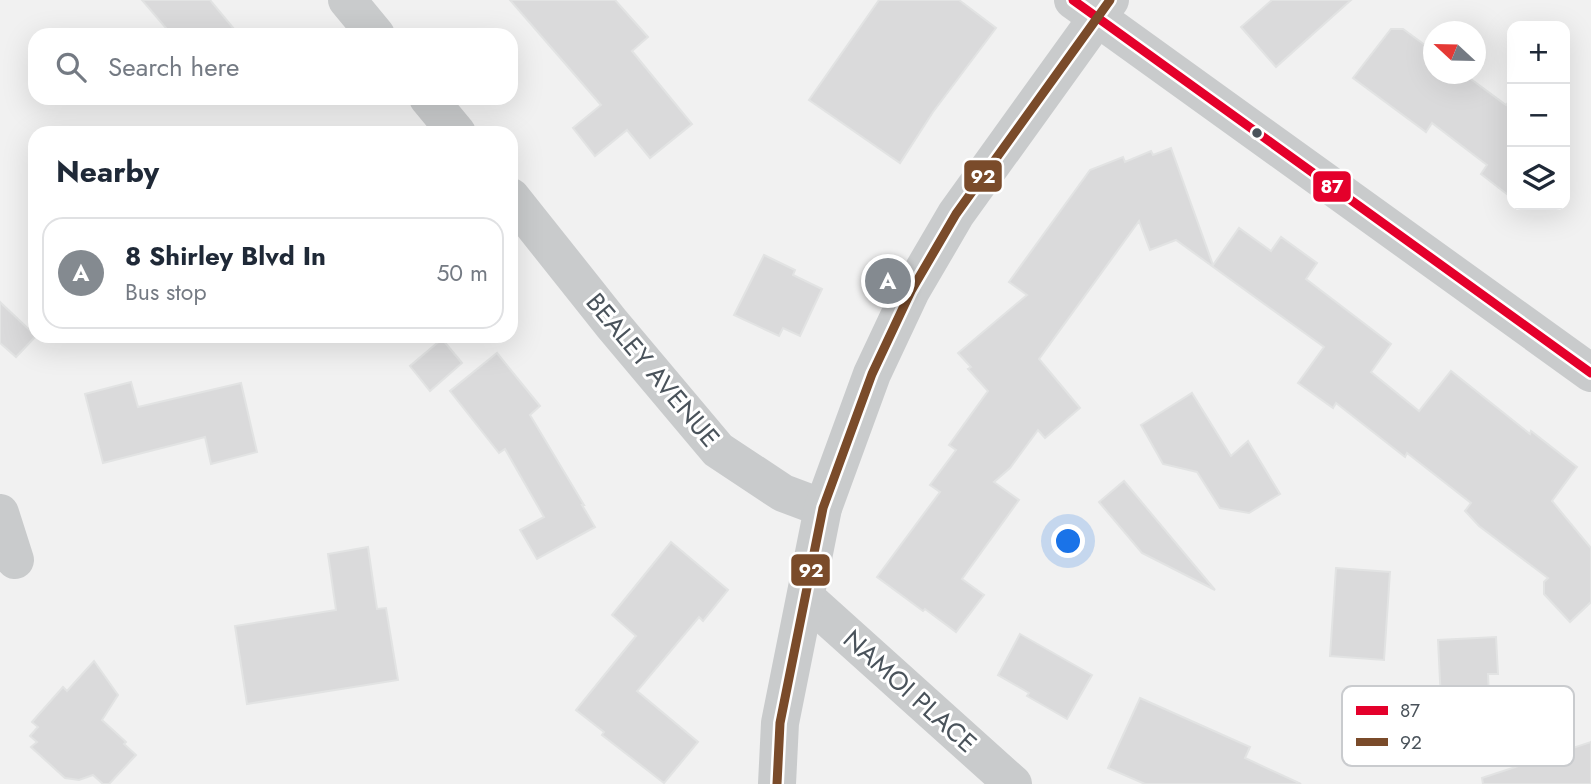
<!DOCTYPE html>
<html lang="en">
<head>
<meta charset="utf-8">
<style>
  :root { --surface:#fff; --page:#f6f6f7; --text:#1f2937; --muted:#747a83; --line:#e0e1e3; --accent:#848a90 }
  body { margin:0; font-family:Jost,sans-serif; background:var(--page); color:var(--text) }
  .controls { position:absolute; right:21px; top:21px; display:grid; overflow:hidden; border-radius:14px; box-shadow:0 7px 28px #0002 }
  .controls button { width:63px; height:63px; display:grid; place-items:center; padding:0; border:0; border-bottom:2px solid var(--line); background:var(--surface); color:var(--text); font:35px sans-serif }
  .compass { position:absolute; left:1423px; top:21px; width:63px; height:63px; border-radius:50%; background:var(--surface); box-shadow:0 7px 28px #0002; rotate:292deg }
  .you { position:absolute; left:1069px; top:542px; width:24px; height:24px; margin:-18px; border:5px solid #fff; border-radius:50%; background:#1a73e8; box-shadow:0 0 0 10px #1a73e833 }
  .badge { display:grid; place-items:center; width:46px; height:46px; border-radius:50%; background:var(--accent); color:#fff; font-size:23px; font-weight:700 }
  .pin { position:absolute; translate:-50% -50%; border:4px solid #fff; box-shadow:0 2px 7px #0006 }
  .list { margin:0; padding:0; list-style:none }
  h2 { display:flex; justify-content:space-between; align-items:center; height:91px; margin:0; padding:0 28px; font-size:30px }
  h2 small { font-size:23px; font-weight:400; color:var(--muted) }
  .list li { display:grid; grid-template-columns:46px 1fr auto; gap:21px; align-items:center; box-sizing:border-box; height:112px; margin:0 14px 14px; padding:0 14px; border:2px solid var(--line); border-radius:21px }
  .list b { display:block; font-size:26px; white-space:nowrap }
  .list p { margin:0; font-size:23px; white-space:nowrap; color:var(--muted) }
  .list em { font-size:23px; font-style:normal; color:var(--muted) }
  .icon { flex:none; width:38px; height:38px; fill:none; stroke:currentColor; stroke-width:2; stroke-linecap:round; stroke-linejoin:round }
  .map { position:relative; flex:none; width:1591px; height:784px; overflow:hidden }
  .search { position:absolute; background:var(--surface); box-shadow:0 7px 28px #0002; left:28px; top:28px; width:490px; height:77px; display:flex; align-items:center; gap:18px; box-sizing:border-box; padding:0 24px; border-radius:21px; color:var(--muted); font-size:26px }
  .panel { position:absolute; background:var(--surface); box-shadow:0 7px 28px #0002; left:28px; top:126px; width:490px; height:217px; border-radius:21px }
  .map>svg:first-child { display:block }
</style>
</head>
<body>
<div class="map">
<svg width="1591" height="784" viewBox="0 0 1591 784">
  <rect width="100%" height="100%" fill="#f1f1f1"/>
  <g fill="#dadadb" stroke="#e2e3e3" stroke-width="2">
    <polygon points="142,0 210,0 239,35 172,35"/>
    <polygon points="510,0 615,0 648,37 632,51 692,124 650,158 627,130 595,156 573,128 601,105"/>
    <polygon points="879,0 959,0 996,28 933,112 900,163 809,100"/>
    <polygon points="1272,0 1351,0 1276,67 1241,27"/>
    <polygon points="1391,29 1403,29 1433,51 1433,74 1464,74 1506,105 1512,97 1512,198 1481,174 1487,165 1432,123 1426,132 1353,78"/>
    <polygon points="1171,148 1213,265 1239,228 1271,251 1281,237 1317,263 1306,279 1391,344 1371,372 1419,411 1451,371 1530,434 1531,431 1577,467 1552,501 1591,548 1591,602 1570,622 1544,594 1544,582 1548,578 1479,526 1465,511 1471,503 1407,453 1405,457 1336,403 1333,408 1298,383 1324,347 1176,240 1150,250 1139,221 1039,359 1080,408 1045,438 1038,430 1010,468 994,482 1019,500 962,579 984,595 956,632 925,609 923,611 877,577 940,492 930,485 956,450 949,445 988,391 968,369 971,367 958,353 1027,295 1009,282 1090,170 1123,157 1125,162 1151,151 1153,155"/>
    <polygon points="764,255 795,270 793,275 822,289 800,336 783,328 779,336 734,315"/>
    <polygon points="0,302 36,336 16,357 0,343"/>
    <polygon points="442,339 462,363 430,391 410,366"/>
    <polygon points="497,353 540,406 530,415 584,505 582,505 595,527 537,559 520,530 544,517 505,449 499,453 450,391"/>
    <polygon points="131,382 138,407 241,383 257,452 211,464 205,437 103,463 85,394"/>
    <polygon points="1192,393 1231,456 1248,441 1280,494 1249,513 1220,508 1197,472 1163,464 1141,425"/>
    <polygon points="1124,481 1215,590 1142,553 1099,502"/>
    <polygon points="671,542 728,590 703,621 699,617 637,691 698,742 664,783 602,735 604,732 576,710 636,636 612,615"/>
    <polygon points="368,547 377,609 386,608 398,680 247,704 235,626 336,610 328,554"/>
    <polygon points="1336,568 1390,572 1384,660 1330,656"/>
    <polygon points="1020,634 1092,675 1067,719 1027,696 1029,693 998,675"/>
    <polygon points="1496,637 1498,674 1488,674 1490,718 1442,721 1438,640"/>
    <polygon points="94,661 118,695 102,720 126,742 124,744 136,755 109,784 103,784 93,775 79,780 65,778 31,747 37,742 30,736 38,727 32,722 63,687 67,691"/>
    <polygon points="1140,698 1250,747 1245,758 1301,784 1145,784 1108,768"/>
    <polygon points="1591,742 1591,784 1483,784 1482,778"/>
  </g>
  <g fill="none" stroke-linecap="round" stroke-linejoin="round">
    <g stroke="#c9cbcc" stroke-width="38">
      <polyline points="347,0 376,35"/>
      <polyline points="1073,0 1591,373"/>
      <polyline points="428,98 457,133"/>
      <polyline points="511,197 612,324 718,450 783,493 823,508"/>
      <polyline points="0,513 15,560"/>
      <polyline points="806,598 1013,784"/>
      <polyline points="777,784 780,723 823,508 872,374 911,291 956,214 1110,0"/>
    </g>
    <g stroke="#fff" stroke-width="14">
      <polyline id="bus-1" points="1073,0 1591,373"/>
    </g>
    <g stroke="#fff" stroke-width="14">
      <polyline id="bus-2" points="777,784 780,723 823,508 872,374 911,291 956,214 1110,0"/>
    </g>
    <use href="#bus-1" stroke="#e4002b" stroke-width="9"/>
    <use href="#bus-2" stroke="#7a4b2a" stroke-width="9"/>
  </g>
  <circle fill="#4a535b" stroke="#fff" stroke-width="2.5" cx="1257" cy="133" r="6"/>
  <g text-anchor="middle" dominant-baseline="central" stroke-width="6" stroke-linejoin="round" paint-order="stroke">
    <g font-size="26" fill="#4a535b" stroke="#fff">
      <text transform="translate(653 370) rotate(50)">BEALEY AVENUE</text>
      <text transform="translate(910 691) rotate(42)">NAMOI PLACE</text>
    </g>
  </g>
  <rect x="1342" y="686" width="232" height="80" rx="10" fill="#fff" stroke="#c9cbce" stroke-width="2"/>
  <rect x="1356" y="706" width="32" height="9" fill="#e4002b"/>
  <rect x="1356" y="738" width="32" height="8" fill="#7a4b2a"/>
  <g font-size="19" fill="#4a535b">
    <text x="1400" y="717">87</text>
    <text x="1400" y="749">92</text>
  </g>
  <g stroke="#fff" stroke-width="2.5">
    <rect x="963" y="159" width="40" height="34" rx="7" fill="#7a4b2a"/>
    <rect x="1312" y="170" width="40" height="33" rx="7" fill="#e4002b"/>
    <rect x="790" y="553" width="41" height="34" rx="7" fill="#7a4b2a"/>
  </g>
  <g font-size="19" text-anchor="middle" font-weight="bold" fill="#fff">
    <text x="983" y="183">92</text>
    <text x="1332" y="193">87</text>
    <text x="811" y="577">92</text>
  </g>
</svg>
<div class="controls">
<button>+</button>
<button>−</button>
<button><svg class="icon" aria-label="layers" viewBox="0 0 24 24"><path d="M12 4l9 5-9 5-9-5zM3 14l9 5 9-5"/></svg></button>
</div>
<svg class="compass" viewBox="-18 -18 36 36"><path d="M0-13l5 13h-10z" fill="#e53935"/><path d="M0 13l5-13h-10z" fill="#747a83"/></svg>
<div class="you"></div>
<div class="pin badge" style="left:888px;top:281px">A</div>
<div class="search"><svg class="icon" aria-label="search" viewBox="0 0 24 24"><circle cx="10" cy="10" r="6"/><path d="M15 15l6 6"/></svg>Search here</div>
<section class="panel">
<h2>Nearby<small></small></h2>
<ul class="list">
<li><span class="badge">A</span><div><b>8 Shirley Blvd In</b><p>Bus stop</p></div><em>50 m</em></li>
</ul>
</section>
</div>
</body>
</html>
